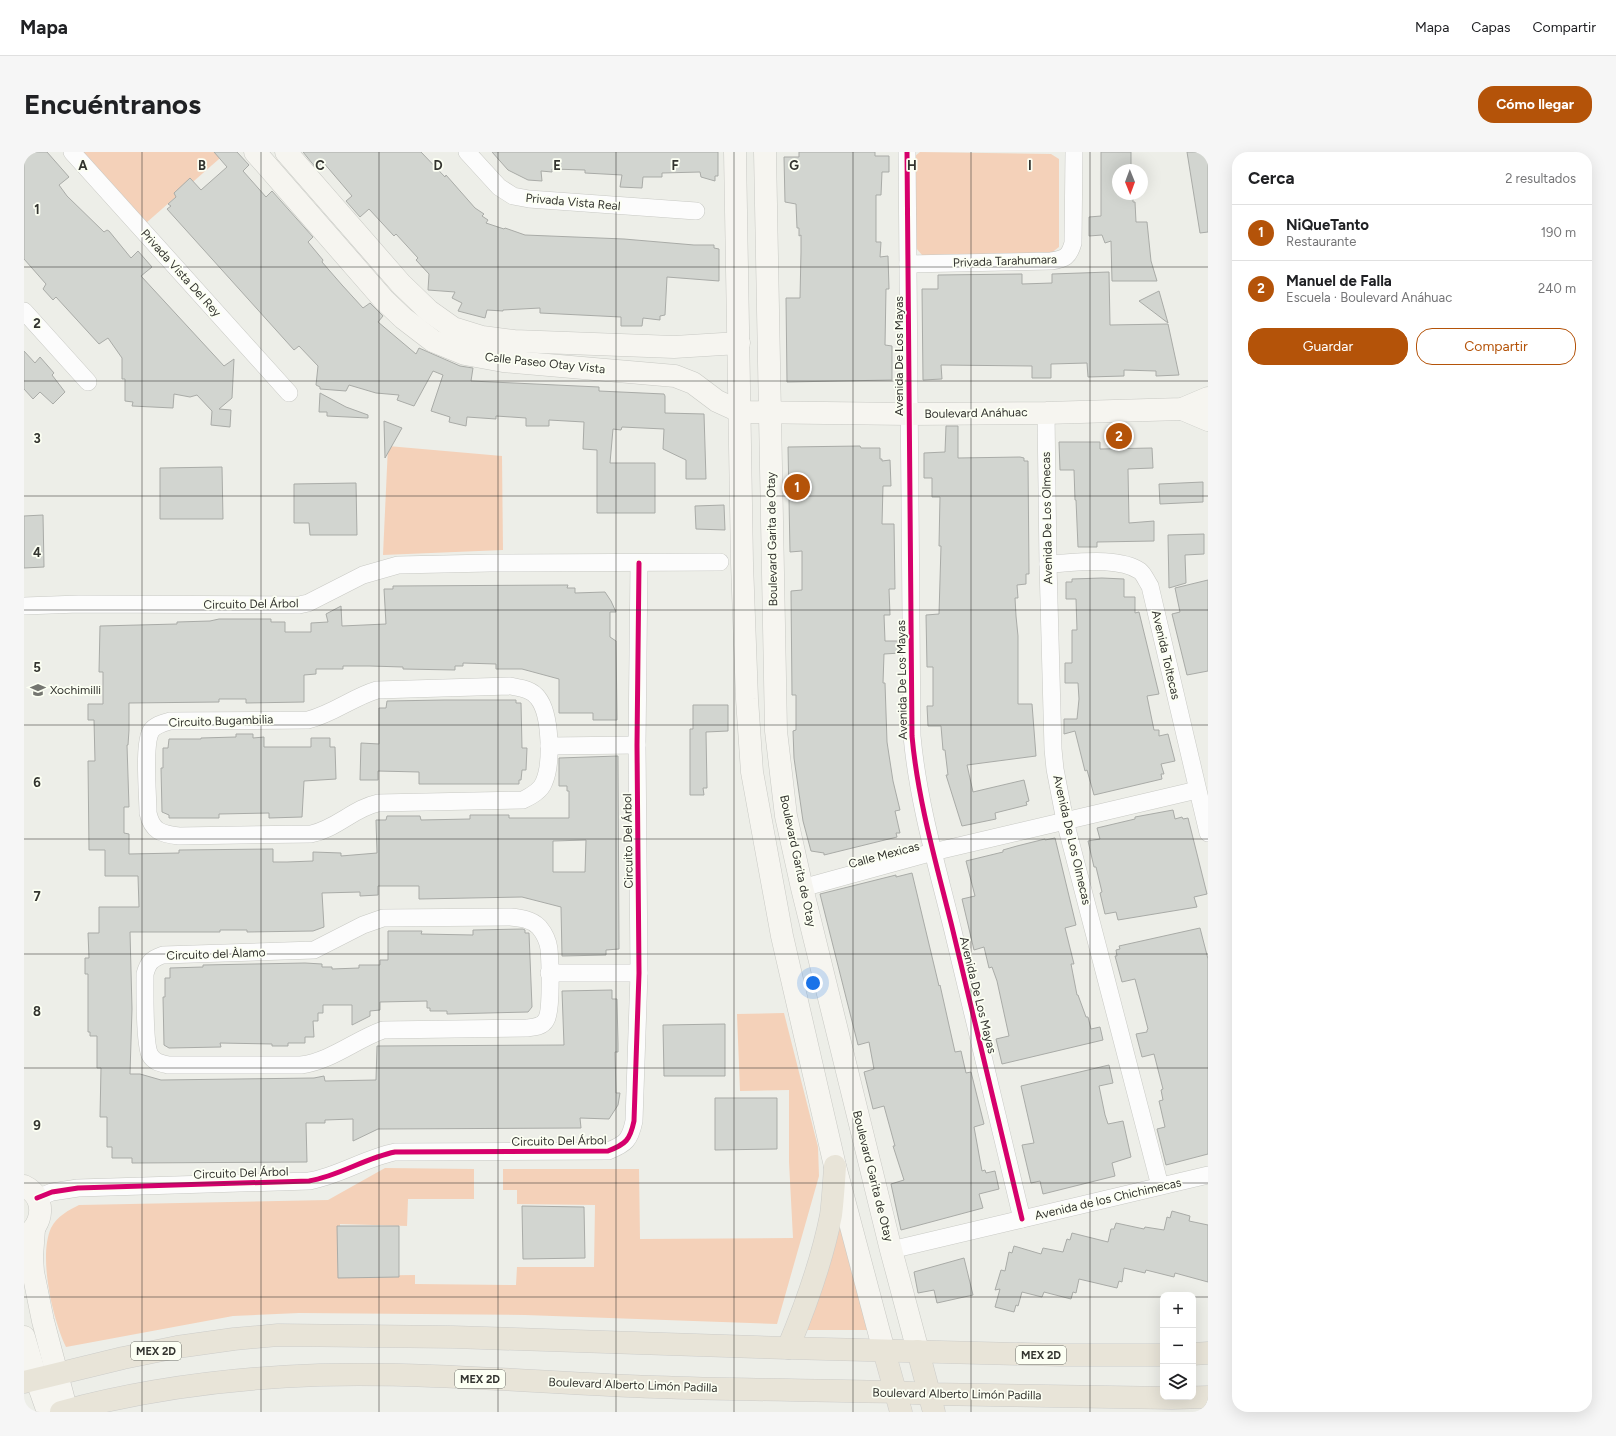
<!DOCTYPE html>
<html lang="es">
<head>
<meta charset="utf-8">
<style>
  :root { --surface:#fff; --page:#f6f6f6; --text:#202124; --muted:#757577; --line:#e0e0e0; --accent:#b45309 }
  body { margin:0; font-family:Figtree,sans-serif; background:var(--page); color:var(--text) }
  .controls { position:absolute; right:12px; bottom:12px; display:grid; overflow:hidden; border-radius:8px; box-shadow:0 4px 16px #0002 }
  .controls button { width:36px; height:36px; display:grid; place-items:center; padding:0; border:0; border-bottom:1px solid var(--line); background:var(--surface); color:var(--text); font:20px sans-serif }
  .compass { position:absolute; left:1088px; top:12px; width:36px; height:36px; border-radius:50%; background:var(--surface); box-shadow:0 4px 16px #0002; rotate:179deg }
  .you { position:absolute; left:789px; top:831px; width:14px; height:14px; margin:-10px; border:3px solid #fff; border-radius:50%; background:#1a73e8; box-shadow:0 0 0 6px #1a73e833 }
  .badge { display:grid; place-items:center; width:26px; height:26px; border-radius:50%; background:var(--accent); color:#fff; font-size:13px; font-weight:700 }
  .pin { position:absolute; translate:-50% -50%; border:2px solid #fff; box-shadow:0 1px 4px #0006 }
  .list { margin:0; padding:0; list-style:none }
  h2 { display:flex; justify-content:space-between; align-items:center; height:52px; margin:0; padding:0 16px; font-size:17px }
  h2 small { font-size:13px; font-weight:400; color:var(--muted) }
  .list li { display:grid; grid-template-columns:26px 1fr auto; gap:12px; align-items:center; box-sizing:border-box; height:56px; padding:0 16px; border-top:1px solid var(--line) }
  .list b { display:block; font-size:15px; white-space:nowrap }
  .list p { margin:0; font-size:13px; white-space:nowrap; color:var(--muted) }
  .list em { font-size:13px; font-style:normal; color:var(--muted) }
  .actions { display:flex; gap:8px; padding:12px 16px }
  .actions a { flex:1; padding:9px 0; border:1px solid var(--accent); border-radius:16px; text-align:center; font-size:14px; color:var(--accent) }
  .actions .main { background:var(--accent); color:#fff }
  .icon { flex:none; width:22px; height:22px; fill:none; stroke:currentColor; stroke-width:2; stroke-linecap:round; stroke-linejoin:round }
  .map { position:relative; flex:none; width:1184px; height:1260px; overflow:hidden; border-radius:16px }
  header { display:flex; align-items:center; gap:24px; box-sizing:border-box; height:56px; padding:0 20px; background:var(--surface); border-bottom:1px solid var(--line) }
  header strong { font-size:19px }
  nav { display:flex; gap:22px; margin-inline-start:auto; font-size:14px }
  .intro { display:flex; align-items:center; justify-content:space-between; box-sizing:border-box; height:96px; padding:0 24px }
  h1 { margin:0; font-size:28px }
  .button { padding:10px 18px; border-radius:16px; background:var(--accent); color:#fff; font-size:14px; font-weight:700 }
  main { display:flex; gap:24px; padding:0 24px }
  aside { flex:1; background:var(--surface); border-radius:16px; box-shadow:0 4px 16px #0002 }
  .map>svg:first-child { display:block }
</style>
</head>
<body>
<header>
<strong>Mapa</strong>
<nav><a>Mapa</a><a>Capas</a><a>Compartir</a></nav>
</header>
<div class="intro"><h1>Encuéntranos</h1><a class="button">Cómo llegar</a></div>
<main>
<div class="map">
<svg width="1184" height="1260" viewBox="0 0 1184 1260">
  <rect width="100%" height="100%" fill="#edeee8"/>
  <g fill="#f4d1b9">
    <polygon points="46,0 203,0 114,78"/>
    <polygon points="896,0 1027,2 1035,7 1035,95 1026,102 898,103 892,96 891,4"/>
    <polygon points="364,294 478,304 479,398 359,403"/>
    <path d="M760 861 794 995 795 1024 753 1172 501 1163 275 1161 209 1164 42 1195C29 1168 14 1105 27 1076 33 1064 45 1058 55 1053L304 1048 361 1016 450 1017V1047H384L383 1074 316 1072V1124L391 1123V1132L492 1133 493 1115H570L571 1053 493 1052V1038H479V1017H615L616 1087 769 1086 765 1010V938L716 939 713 862Z"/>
    <polygon points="814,1060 845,1178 782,1178"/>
  </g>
  <g fill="#d2d5d0" stroke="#a9aba7" fill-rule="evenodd">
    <polygon points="0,0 23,0 45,25 35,33 43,44 80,80 83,78 85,79 107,106 114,99 128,115 117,124 200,214 210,207 208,246 195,257 207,258 206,275 187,273 188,259 173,243 166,245 150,242 149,256 108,254 109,250 101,249 101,227 98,227 98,206 84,186 75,192 32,145 29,148 19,137 22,132 0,107"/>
    <polygon points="190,0 213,0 225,13 219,19 242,45 248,39 289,85 284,90 299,108 298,110 318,133 339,156 346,151 359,164 354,170 392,202 395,196 436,214 449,216 447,229 575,235 575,239 640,242 641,244 641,261 680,262 682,327 662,327 662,308 639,297 640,277 598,275 597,278 589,277 586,311 631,311 631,361 573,361 573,298 559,297 560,270 525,268 525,274 502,274 502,266 472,264 472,267 443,265 442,274 425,270 426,265 407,259 419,223 409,219 390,254 373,248 375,243 352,241 325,233 322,239 296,237 296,235 292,233 294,214 275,194 270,198 143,57 147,54 144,52 152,45 150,41 166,26 177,38 203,15"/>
    <polygon points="279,0 397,0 421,25 422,23 451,56 460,62 458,64 464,68 462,71 480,77 481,76 501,83 600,87 670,93 690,93 690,96 695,97 695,129 643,125 641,163 636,164 636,168 619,166 618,174 597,174 597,165 516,161 516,156 479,158 479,159 463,158 461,166 434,159 438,151 428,146 431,140 404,138 405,122 392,108 394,106 372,82 370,84 345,57 336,65 322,49 328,44 299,10 292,16"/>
    <polygon points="468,0 694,0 694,24 691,24 691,29 677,25 676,20 638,21 638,25 619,25 618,36 596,35 598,23 561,21 561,18 528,17 528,20 517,19 518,29 504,28 484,18"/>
    <polygon points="775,0 851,0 851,4 865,4 865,20 858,20 857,43 852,43 852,90 857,90 856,105 864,104 865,137 862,137 861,193 868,194 868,228 763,230 762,146 776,146 777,100 777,83 775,84 775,76 773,76 772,52 761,50 760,5 775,5"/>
    <polygon points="1077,0 1107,0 1107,18 1094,18 1094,42 1109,42 1109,50 1111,50 1112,70 1123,70 1127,109 1133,129 1088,129 1087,89 1081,91 1078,83 1065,84 1065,65 1077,64"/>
    <polygon points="1163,0 1184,0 1184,80 1176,81"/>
    <polygon points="1085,120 1086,173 1144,172 1155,223 1132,224 1132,219 1100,218 1100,224 1064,225 1063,211 1027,212 1027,226 1008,226 1008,214 917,213 918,227 899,228 898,137 914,137 914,123 998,122 998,132 1028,131 1028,122"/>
    <polygon points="1135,139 1144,171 1115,149"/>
    <polygon points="0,199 11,211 16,205 30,221 28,223 41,240 29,252 16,240 9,247 0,237"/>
    <polygon points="296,241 322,255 344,263 344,266 303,264 303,260 295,260"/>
    <polygon points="360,269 378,276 361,306"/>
    <polygon points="922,274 934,274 934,306 996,305 1000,306 1000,309 1004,309 1005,422 1002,422 1002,432 993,433 994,446 991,446 992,464 994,484 994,552 1008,552 1012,604 943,613 949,640 1000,628 1005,649 1002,650 1003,653 971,661 972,667 938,674 922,623 924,623 921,598 919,598 917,574 904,574 903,554 909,554 909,515 903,515 902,463 915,462 917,394 915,394 916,345 908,345 908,326 900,326 900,301 921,300"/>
    <polygon points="1035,290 1076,290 1076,297 1128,296 1129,316 1104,317 1105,371 1130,369 1130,389 1073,390 1073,395 1054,395 1052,348 1051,348 1050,318 1036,318"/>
    <polygon points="836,294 837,296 856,296 856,307 858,307 858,309 866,308 867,334 859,334 858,372 870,372 871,437 865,437 866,463 860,463 861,489 877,489 877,501 860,502 859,531 861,531 863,590 869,629 876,658 871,659 876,681 872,681 873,685 800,703 800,701 787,699 779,669 770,606 769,579 772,578 772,543 768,543 767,439 778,438 778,399 766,400 764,295"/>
    <polygon points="198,315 199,367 136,367 136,316"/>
    <polygon points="1179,330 1179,350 1136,352 1135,332"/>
    <polygon points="332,331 333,383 286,383 285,371 270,371 270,332"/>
    <polygon points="700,353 701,378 672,377 671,354"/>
    <polygon points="19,363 20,415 0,416 0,364"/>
    <polygon points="1180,382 1180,402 1161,403 1162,431 1145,436 1144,383"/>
    <polygon points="1078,426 1100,427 1100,445 1111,445 1111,461 1115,460 1135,542 1123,544 1130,578 1135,578 1135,584 1144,582 1151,609 1137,612 1140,622 1137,622 1138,627 1070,643 1063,618 1061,619 1051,579 1040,582 1040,567 1053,567 1055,547 1054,531 1041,531 1041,511 1048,511 1048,478 1053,478 1052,447 1042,447 1042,430 1048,430 1048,427"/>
    <polygon points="1184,428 1184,519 1163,523 1148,462 1156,460 1151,436"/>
    <path d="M544 433 543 436H551V441L581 440 587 449 592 460H586V485L592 489 593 568H569V561H535V527L498 517H472V512L439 511V514H431V518L379 517V515L346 514H319V517H292V522L280 523V550L222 551V547H195V550L105 551V578L104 593H103L105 655H100V681L105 682V702L155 701V698L249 697V710H263L289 709V700L317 701V704L353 701 352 668H362L363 664H396L397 668 446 667V663H485V666H545V639H543V634H535V606L594 604 595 797 582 798V803L538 804 537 755 498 745 395 747V734H354V743L336 744V740L298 741 300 775 289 779 223 780V778H196V780H106L108 857 106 922H116L137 928 290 926 300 924 301 929 352 928 353 894 540 893 538 839 588 838V847H593L594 892V900H591L592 941H596L594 953 585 967 556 966 557 976 354 977 329 989V967L301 968V971H282L283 1010 108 1011V1006H88V995H83V965H76L77 916H73V884H66V880H64V822H61V806H65L64 781H75V755H115L114 724H81V698H65L64 609H71L70 568H64V552H79V520H75L76 474 153 472V470L186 469 195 467H247V470H261V480H287V471L304 470 302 462 317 454 318 474 362 472 360 437H369V434ZM562 688 561 720H529V689Z"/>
    <polygon points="420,548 492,548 492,551 497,551 498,596 503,596 502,618 498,618 497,628 495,628 495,632 395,632 395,620 354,619 354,628 336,628 337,591 355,592 355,556 362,556 363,549"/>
    <polygon points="669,553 704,553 704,579 682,580 683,636 679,636 680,643 666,643 666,577 669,577"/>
    <polygon points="212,582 229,582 229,586 240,585 240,595 287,595 287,586 306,586 306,595 311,595 312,627 280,629 278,665 245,666 245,661 195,662 195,666 145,666 145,663 138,660 137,616 139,616 139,596 144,596 145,587 177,587 177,586 212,585"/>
    <polygon points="1149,658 1151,667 1158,665 1159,667 1164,666 1183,742 1170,745 1173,755 1094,768 1092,760 1081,762 1076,741 1078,740 1072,715 1070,715 1064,689 1076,687 1073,676 1111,667 1111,665"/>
    <polygon points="1031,686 1052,773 1041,776 1050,812 1047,812 1053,843 1054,843 1062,865 1064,865 1067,877 1076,875 1079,888 978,912 972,887 985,884 973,829 968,815 965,816 960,795 950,798 938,747 951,744 942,709 979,700 979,698 993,694 1021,687 1021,688"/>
    <polygon points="888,721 915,834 916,833 931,900 937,899 942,921 947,920 960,972 950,975 958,1019 961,1018 962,1021 971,1019 975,1037 955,1042 959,1056 877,1078 867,1032 880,1028 869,994 871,994 860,954 849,957 840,920 850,917 845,890 834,893 796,742 872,723 872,725"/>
    <polygon points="1176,776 1184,807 1184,1002 1142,1013 1133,977 1141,975 1135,949 1139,948 1137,938 1139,937 1130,902 1118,905 1112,882 1123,880 1123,878 1124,877 1111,827 1098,830 1091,804 1093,804 1092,798 1096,797 1095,794"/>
    <polygon points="499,777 501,778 501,781 505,781 508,855 504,860 423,862 423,859 406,859 406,856 403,856 403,849 356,850 356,858 346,859 346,864 328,873 328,853 299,853 299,861 294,861 294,869 289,869 290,885 281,885 281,891 264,891 264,894 248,894 248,892 196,891 197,895 145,896 140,893 139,845 141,845 141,826 146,826 146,816 179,815 179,813 281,811 298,812 298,815 308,815 308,817 335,816 335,813 356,813 356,808 364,808 364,779 398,779 397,782 449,783 449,778"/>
    <polygon points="701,872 701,924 640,924 639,873"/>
    <polygon points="1085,913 1089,931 1075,934 1081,963 1084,972 1099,969 1107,1005 1088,1011 1091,1024 1019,1042 1016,1029 1007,1031 998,993 1010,991 997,934"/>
    <polygon points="691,946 753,946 753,997 691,998"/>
    <polygon points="498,1054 560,1055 561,1106 499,1107"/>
    <polygon points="1148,1059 1166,1064 1165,1069 1184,1073 1184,1130 1151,1121 1150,1125 1122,1118 1121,1121 1100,1116 1098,1130 1095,1129 1093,1136 1055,1127 1052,1141 1049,1140 1047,1147 1020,1140 1018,1145 998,1140 994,1154 992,1153 990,1160 971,1155 976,1137 971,1138 977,1118 981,1119 985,1100 988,1101 990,1094 1017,1102 1019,1096 1039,1100 1043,1087 1046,1088 1048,1081 1084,1090 1087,1077 1090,1077 1092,1071 1120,1077 1121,1075 1140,1078 1143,1065 1146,1066"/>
    <polygon points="313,1074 375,1074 375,1125 314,1126"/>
    <polygon points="940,1106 949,1143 913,1151 910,1138 894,1141 890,1120"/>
  </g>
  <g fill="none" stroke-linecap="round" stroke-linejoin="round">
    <g stroke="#c8c9c4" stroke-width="18">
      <g id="street">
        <polyline points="48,0 265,241"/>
        <polyline points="443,0 475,35 489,44 505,47 672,59"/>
        <path d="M883 0 888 584C894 650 913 714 929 779 952 875 975 971 998 1067"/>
        <path d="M884 112 1027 109C1041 107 1045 105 1049 91L1050 0"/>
        <polyline points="0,159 64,230"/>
        <polyline points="1022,261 1024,412 1029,597 1031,617 1041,669 1136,1034"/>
        <path d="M1024 412C1050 411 1094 404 1116 419 1120 422 1123 430 1126 434L1184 681"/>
        <polyline points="0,454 55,452 275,453 284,451 339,423 374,413 466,411 696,410"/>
        <path d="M486 534C496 536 508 537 514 546 527 562 528 612 520 630 517 639 507 644 499 648L354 651C330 656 312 677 287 682L155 684C137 682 128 679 124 661 124 643 119 593 127 579 131 573 139 571 146 569L284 568C309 562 329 545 353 538Z"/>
        <polyline points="525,594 613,593"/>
        <polyline points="778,736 909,700 1173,638"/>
        <path d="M486 765C496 766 507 767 515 775 520 781 524 789 525 797 526 809 528 859 522 868 518 875 510 875 503 876L359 878C331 888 307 909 277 913H144C136 911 130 910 126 903 120 892 121 837 121 822 124 811 127 807 139 803L290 798 339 773 359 766Z"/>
        <polyline points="525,821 615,821"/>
        <path d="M13 1046 28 1040 54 1036 285 1029C315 1024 341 1006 371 1000L584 999C602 992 606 988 610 969L615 821 613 593 615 411"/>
        <polyline points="867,1098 1184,1023"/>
      </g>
    </g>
    <g stroke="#c8c9c4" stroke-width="23">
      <g id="secondary">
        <polyline points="231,0 360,148 379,166 409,189 441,202 479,209 651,224 669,231 693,249 717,260 885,262 1022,261 1158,257 1184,246"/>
        <polyline points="262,0 377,132 405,159 429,176 458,185 490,189 650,195 715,191"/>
        <polyline points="711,0 718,411 723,547 728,620 758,784 811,1014 860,1199"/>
        <polyline points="741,0 752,579 762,664 778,736 867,1098 894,1199"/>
        <polyline points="1158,257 1184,268"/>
        <path d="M0 1034C23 1045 20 1073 0 1085"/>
        <polyline points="10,1077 8,1105 9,1120 19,1169 43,1260"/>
        <polyline points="0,1185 12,1226 24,1260"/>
      </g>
    </g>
    <g stroke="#ccccc9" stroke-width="23">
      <g id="highway">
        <path d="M764 1196C782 1153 798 1109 807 1063 809 1047 810 1030 811 1014"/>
        <polyline points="860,1199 877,1260"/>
        <polyline points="894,1199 910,1260"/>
        <polyline points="1169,1202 1184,1201"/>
        <polyline points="0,1230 99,1206 153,1195 210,1187 254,1183 429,1185 764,1196 1037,1203 1139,1203"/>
        <path d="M37 1260C121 1237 209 1226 295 1223 407 1220 520 1231 632 1235 712 1238 792 1238 872 1240L906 1242 1148 1246 1184 1245"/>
      </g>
    </g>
    <use href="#street" stroke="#fcfcfc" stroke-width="17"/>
    <use href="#secondary" stroke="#f6f5f0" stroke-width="22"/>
    <use href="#highway" stroke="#e8e4d8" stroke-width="22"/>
    <g stroke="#fcfff3" stroke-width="8">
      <g id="cycleway">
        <path d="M883 0 888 584C894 650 913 714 929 779 952 875 975 971 998 1067"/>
        <path d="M13 1046 28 1040 54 1036 285 1029C315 1024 341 1006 371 1000L584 999C602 992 606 988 610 969L615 821 613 593 615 411"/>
      </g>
    </g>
    <use href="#cycleway" stroke="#d6006c" stroke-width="5"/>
  </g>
  <path fill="none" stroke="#33342f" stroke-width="1" stroke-opacity="0.55" d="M118 0V1260M237 0V1260M355 0V1260M474 0V1260M592 0V1260M710 0V1260M829 0V1260M947 0V1260M1066 0V1260M0 115H1184M0 229H1184M0 344H1184M0 458H1184M0 573H1184M0 687H1184M0 802H1184M0 916H1184M0 1031H1184M0 1145H1139M1169 1145H1184"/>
  <defs>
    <g id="school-bare" transform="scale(1.2)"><path d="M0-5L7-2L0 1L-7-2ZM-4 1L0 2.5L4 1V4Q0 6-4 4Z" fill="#747570" stroke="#fcfff3" stroke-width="2.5" paint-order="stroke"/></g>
  </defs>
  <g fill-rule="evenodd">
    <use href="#school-bare" x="14" y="538"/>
  </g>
  <g text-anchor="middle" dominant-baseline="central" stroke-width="3.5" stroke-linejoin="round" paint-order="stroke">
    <g fill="#fcfff3" stroke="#6f716a" stroke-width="1">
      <rect x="107" y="1190" width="50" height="18" rx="3"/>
      <rect x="992" y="1194" width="50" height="18" rx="3"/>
      <rect x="431" y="1218" width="50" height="18" rx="3"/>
    </g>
    <g font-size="11" font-weight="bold" fill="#33342f">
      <text x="132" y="1199">MEX 2D</text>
      <text x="1017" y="1203">MEX 2D</text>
      <text x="456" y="1227">MEX 2D</text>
    </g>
    <g font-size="12" fill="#33342f" stroke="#fcfff3">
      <text transform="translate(549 50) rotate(5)">Privada Vista Real</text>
      <text transform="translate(981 109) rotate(-2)">Privada Tarahumara</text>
      <text transform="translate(157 121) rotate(48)">Privada Vista Del Rey</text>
      <text transform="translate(875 204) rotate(-90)">Avenida De Los Mayas</text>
      <text transform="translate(521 211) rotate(6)">Calle Paseo Otay Vista</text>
      <text transform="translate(952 261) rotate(-1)">Boulevard Anáhuac</text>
      <text transform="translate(1023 366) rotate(-91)">Avenida De Los Olmecas</text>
      <text transform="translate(748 387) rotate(-91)">Boulevard Garita de Otay</text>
      <text transform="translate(227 452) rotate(-1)">Circuito Del Árbol</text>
      <text transform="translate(1142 503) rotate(77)">Avenida Toltecas</text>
      <text transform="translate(878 528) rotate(-91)">Avenida De Los Mayas</text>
      <text transform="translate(197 569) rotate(-2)">Circuito Bugambilia</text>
      <text transform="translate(1048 688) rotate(77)">Avenida De Los Olmecas</text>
      <text transform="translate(604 689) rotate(-91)">Circuito Del Árbol</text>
      <text transform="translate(860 703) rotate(-15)">Calle Mexicas</text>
      <text transform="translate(774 709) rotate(78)">Boulevard Garita de Otay</text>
      <text transform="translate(192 802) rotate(-2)">Circuito del Àlamo</text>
      <text transform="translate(954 843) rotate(76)">Avenida De Los Mayas</text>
      <text transform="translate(535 989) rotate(-1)">Circuito Del Árbol</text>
      <text transform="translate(217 1021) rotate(-2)">Circuito Del Árbol</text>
      <text transform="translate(849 1024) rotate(76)">Boulevard Garita de Otay</text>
      <text transform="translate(1084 1047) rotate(-13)">Avenida de los Chichimecas</text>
      <text transform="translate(609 1233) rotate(2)">Boulevard Alberto Limón Padilla</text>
      <text transform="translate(933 1242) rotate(1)">Boulevard Alberto Limón Padilla</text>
    </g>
    <g font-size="12" fill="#33342f" stroke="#fcfff3" text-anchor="start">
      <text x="26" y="538">Xochimilli</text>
    </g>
  </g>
  <g font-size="13" text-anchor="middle" font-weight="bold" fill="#33342f" stroke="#fcfff3" stroke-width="3.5" stroke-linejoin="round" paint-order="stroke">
    <text x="59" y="18">A</text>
    <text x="178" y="18">B</text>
    <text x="296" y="18">C</text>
    <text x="414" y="18">D</text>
    <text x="533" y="18">E</text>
    <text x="651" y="18">F</text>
    <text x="770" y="18">G</text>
    <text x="888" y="18">H</text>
    <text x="1006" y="18">I</text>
    <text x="13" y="62">1</text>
    <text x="13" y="176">2</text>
    <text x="13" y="291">3</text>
    <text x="13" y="405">4</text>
    <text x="13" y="520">5</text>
    <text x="13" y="635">6</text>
    <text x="13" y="749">7</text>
    <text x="13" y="864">8</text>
    <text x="13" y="978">9</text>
  </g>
</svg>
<div class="controls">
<button>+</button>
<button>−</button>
<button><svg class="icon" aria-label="layers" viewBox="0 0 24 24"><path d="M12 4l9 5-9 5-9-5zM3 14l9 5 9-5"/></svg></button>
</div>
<svg class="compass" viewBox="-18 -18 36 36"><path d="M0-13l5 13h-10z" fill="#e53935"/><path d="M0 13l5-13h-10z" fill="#757577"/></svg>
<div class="you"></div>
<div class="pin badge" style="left:773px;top:335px">1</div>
<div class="pin badge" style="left:1095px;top:284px">2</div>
</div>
<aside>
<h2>Cerca<small>2 resultados</small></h2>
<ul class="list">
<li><span class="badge">1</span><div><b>NiQueTanto</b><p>Restaurante</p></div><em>190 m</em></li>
<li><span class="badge">2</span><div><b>Manuel de Falla</b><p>Escuela · Boulevard Anáhuac</p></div><em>240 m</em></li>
</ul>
<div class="actions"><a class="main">Guardar</a><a>Compartir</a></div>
</aside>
</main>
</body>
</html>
